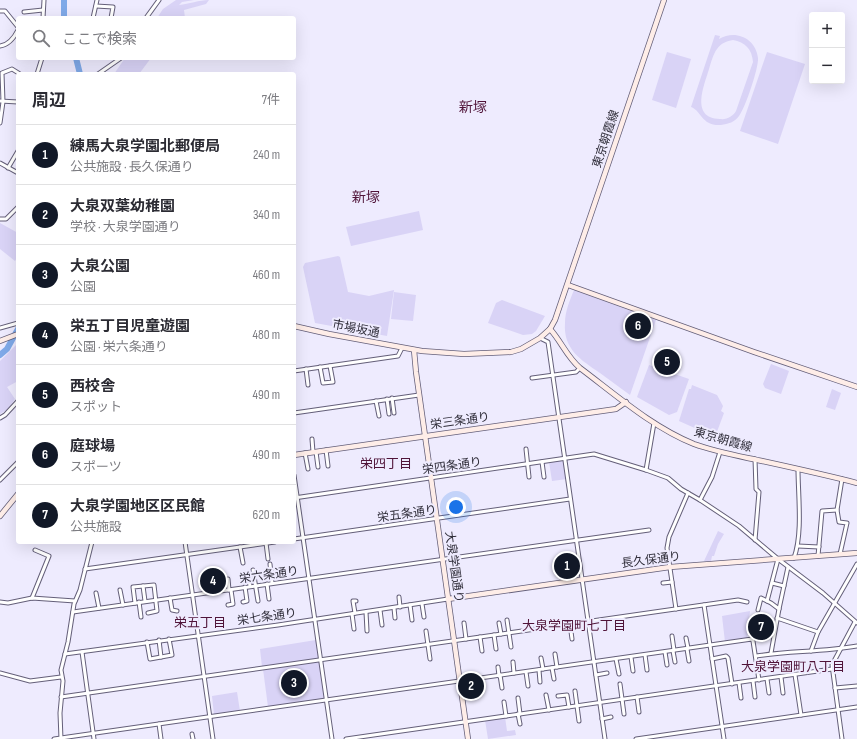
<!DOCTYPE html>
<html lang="ja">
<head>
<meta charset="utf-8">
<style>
  :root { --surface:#fff; --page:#f7f7f7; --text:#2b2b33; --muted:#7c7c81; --line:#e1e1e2; --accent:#111827 }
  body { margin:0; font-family:"Sofia Sans Condensed","Noto Sans JP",sans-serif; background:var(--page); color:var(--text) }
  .controls { position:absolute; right:12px; top:12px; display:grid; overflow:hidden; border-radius:4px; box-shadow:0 4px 16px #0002 }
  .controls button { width:36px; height:36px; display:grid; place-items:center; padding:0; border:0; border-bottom:1px solid var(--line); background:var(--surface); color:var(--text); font:20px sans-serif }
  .you { position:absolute; left:456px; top:507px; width:14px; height:14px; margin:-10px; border:3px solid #fff; border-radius:50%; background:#1a73e8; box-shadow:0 0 0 6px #1a73e833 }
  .badge { display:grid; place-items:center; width:26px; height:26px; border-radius:50%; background:var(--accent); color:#fff; font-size:13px; font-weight:700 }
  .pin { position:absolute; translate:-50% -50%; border:2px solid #fff; box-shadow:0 1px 4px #0006 }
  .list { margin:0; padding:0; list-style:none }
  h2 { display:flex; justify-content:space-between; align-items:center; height:52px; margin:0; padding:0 16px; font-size:17px }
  h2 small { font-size:13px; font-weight:400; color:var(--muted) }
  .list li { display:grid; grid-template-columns:26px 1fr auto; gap:12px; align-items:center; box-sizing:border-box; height:60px; padding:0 16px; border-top:1px solid var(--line) }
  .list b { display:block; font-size:15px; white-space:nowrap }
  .list p { margin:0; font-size:13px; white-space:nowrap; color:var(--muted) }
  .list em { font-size:13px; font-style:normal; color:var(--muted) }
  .icon { flex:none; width:22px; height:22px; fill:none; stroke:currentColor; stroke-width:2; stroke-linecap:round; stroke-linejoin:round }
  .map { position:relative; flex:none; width:857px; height:739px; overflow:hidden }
  .search { position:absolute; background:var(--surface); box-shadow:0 4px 16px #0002; left:16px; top:16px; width:280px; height:44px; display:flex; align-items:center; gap:10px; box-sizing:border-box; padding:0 14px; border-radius:4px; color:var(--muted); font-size:15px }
  .panel { position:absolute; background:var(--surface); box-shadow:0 4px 16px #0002; left:16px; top:72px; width:280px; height:472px; border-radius:4px }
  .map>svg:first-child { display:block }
</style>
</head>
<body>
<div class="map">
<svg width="857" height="739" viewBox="0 0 857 739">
  <rect width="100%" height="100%" fill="#eeebfe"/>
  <g fill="#d9d3f6" fill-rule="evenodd">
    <path d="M176 0H194L182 2 179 5C189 4 199 0 209 0L206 4 184 10 185 18H157L163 9Z"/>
    <path d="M715 35 720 36 719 39C736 29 756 39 758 58 759 67 745 109 739 116 735 122 728 124 721 125 701 126 702 111 691 107ZM733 40C745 42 752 49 753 62L736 111C733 116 727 120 720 119 690 118 704 86 709 69 711 63 713 54 717 49 721 43 727 41 733 40Z"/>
    <polygon points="667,52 691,59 676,108 652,100"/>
    <polygon points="767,52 805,64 778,144 740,131"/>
    <polygon points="125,58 151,58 139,74 114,74"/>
    <polygon points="419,211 423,230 351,246 346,227"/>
    <polygon points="0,223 18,233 18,256 15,261 0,249"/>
    <polygon points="338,256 340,257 348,292 369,296 394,290 387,336 315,323 303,267 305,263"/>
    <path d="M574 290 656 320 630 395C620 388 610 380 600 373 581 360 563 349 565 323 565 311 570 300 574 290Z"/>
    <polygon points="394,292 416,295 413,321 391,319"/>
    <polygon points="502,300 545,316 536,331 532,334 523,335 488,323 496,303"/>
    <polygon points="18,343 18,381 7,387 15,399 8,409 0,414 0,361"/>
    <polygon points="771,364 789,371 781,394 765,388 763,384"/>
    <polygon points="649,365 689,379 677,412 669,415 637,397"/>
    <polygon points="692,385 717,395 723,406 721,411 724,413 715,437 679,421 689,389 691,389"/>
    <polygon points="832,389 841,393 835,410 826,407"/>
    <polygon points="563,460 564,461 567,479 552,481 549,462"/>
    <polygon points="718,531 724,534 718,544 714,556 712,556 711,561 704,561"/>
    <polygon points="219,571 222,589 208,591 205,573"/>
    <polygon points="750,611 747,639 725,642 722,616"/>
    <polygon points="316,640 319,659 262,667 260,649"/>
    <polygon points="318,661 320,663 324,697 323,699 268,707 263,669"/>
    <polygon points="237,692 240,711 214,715 212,696"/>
    <polygon points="505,717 507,731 515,730 516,735 488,739 485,720"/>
  </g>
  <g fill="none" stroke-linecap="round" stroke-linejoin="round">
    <g stroke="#7fa9e8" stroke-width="6">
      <polyline points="64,18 64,0"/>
      <polyline points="76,58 80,74"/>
      <polyline points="0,355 7,349 18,329"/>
    </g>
    <g stroke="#645f79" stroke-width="5">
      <g id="street">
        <polyline points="96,6 113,7 111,18"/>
        <polyline points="0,11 5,11 18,27"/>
        <polyline points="24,12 43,10"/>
        <polyline points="43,18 44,0"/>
        <polyline points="93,18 97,0"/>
        <polyline points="146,18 159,0"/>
        <path d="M0 46C9 45 14 38 18 30"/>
        <polyline points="37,74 42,58"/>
        <polyline points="98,74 121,58"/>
        <polyline points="0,101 18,102"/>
        <polyline points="0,123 3,102 2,73 12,69 20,74"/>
        <polyline points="0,163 18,173"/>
        <polyline points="8,168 18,151"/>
        <polyline points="0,219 6,219 18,207"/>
        <polyline points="0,328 18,323"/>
        <polyline points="540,338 548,342 605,739"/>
        <polyline points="320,367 323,383 333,382 330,366"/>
        <polyline points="306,369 308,385"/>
        <polyline points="294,371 398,356 402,348"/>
        <polyline points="532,378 576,372 580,368"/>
        <polyline points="392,398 394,413"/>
        <polyline points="387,399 389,414"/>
        <polyline points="376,401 379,416"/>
        <polyline points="294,413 419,395"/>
        <polyline points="0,418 5,415 18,401"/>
        <polyline points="312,439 313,452"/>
        <polyline points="526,449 529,477"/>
        <polyline points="326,450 328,466"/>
        <polyline points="316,452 318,467"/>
        <polyline points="305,453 308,469"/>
        <polyline points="755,459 756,489 759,492 755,540"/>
        <polyline points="542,462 544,477"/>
        <polyline points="646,470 654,423"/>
        <polyline points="294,475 332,739"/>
        <polyline points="0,480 18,462"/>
        <polyline points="294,498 594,454 646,470 668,478 681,489 700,500 739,526 778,559 823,593 857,623"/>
        <polyline points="700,500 712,477 720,452"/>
        <polyline points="294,539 570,499"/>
        <polyline points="185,542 213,739"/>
        <polyline points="266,543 268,559"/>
        <polyline points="798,546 819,547"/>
        <polyline points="240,547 243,563"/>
        <polyline points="840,554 847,523 839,522 837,510 842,479"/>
        <polyline points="818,556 822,511 837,510"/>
        <path d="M794 558C803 533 798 495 798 469"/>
        <polyline points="270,564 272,583"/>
        <polyline points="85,569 275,542"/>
        <polyline points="253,570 258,601"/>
        <polyline points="248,574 250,586"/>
        <polyline points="228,579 229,590"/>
        <polyline points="663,583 672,582"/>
        <polyline points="772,583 784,586"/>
        <polyline points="267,584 269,599"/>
        <polyline points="143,586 145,601"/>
        <polyline points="120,590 123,605"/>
        <polyline points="96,593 99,608"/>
        <polyline points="399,597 400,607"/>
        <polyline points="32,598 49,556 35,550"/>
        <polyline points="170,598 172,610 177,611"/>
        <polyline points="767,601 778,559"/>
        <polyline points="0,602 8,603 32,598 75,601"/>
        <polyline points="139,602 141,617"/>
        <polyline points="243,602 247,601 245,587"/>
        <polyline points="135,603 133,587 154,585 157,611 148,613"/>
        <polyline points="422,604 424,617"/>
        <polyline points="228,605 233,604 231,590"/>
        <polyline points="410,605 412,620"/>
        <polyline points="704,605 724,739"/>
        <polyline points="394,608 395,618"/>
        <polyline points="676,609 667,548 669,537 688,493"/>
        <polyline points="380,610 382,625"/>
        <polyline points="758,610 761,598 771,603 779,609"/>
        <polyline points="73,612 649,530"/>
        <polyline points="366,612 367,631"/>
        <polyline points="355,613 353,601 356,601"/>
        <polyline points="352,614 354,629"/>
        <polyline points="777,618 818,632"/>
        <polyline points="507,620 511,647"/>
        <polyline points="464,623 466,639"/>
        <polyline points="499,623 501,634"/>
        <polyline points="570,624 572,639"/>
        <polyline points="426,631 430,659"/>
        <polyline points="494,635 496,649"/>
        <polyline points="672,636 674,650"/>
        <polyline points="480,637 482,651"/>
        <polyline points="686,638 688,648"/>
        <polyline points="159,640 161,657"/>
        <polyline points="147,642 150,659 172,655 169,639"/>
        <polyline points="687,649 689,661"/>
        <polyline points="673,651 675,662"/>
        <polyline points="811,651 818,632 857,564"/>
        <polyline points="82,652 94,739"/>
        <polyline points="665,652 667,665"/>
        <polyline points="771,653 779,609 788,567"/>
        <polyline points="65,654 278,625 448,599"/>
        <polyline points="555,654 557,667"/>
        <polyline points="645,655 647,670"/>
        <path d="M756 656C789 651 823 652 857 646"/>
        <polyline points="631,657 633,671"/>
        <polyline points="541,658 543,669"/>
        <polyline points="616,659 619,674"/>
        <polyline points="712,659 726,656 728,658 732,684"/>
        <polyline points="513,662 514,673"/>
        <polyline points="498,667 499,676"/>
        <polyline points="552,668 554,679"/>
        <polyline points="539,670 540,682"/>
        <polyline points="526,672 528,686"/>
        <polyline points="0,673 30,681 61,677"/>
        <polyline points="500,675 502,688"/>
        <polyline points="596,675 607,673"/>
        <polyline points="795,675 801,715"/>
        <polyline points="781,677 783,693"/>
        <polyline points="767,679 769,693"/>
        <polyline points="753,681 755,697"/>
        <polyline points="739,683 741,698"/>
        <polyline points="620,684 624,714"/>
        <polyline points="835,688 857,686"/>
        <polyline points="575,691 579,721"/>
        <polyline points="546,695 549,710"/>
        <polyline points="558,696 567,695 569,707"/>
        <polyline points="61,697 738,600 747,602"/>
        <polyline points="637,697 639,712"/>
        <polyline points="518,698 520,714"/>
        <polyline points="504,702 506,716"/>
        <polyline points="518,714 520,724"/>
        <polyline points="602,719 611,717"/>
        <polyline points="159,724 161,739"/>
        <polyline points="192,734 193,739"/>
        <polyline points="54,739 752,639 753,641 759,680"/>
        <polyline points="61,739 60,713 63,681 61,670 68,642 74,604 80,590 92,542"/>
        <polyline points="346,739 832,669"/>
        <polyline points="636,739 857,707"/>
        <polyline points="842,739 832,665 855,622"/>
      </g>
    </g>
    <g stroke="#645f79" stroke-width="6">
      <g id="secondary">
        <polyline points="568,285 754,352 857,387"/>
        <polyline points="294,326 329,334 422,351 464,354 511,352 521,349 540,338 550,329 555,320 664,0"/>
        <path d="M550 329C561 341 567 357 580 368 616 395 652 427 694 444 716 452 739 456 762 461 794 468 826 475 857 483"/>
        <polyline points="0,341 18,334"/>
        <polyline points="414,350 416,372 468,739"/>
        <polyline points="294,455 616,409 626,402"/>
        <polyline points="0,516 18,494"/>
        <polyline points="448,599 670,567 857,553"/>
      </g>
    </g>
    <use href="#street" stroke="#fff" stroke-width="3"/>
    <use href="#secondary" stroke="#feede8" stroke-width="4.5"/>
  </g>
  <g text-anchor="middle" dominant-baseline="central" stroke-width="4" stroke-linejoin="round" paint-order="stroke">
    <g font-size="12" fill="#312f3b" stroke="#eeebfe">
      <text transform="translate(606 139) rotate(-72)">東京朝霞線</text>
      <text transform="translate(356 329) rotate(11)">市場坂通</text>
      <text transform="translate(460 421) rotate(-8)">栄三条通り</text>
      <text transform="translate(723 440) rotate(16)">東京朝霞線</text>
      <text transform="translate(452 466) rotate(-8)">栄四条通り</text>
      <text transform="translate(407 514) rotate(-8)">栄五条通り</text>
      <text transform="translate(651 560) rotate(-7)">長久保通り</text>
      <text transform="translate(454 567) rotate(82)">大泉学園通り</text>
      <text transform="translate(269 575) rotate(-8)">栄六条通り</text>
      <text transform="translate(267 617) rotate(-8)">栄七条通り</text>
    </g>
    <g font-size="13" fill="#501439" stroke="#eeebfe">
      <text x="386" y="464">栄四丁目</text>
      <text x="200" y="623">栄五丁目</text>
      <text x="574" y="626">大泉学園町七丁目</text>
      <text x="793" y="667">大泉学園町八丁目</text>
    </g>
    <g font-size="14" fill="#501439" stroke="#eeebfe">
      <text x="473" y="107">新塚</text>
      <text x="366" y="197">新塚</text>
    </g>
  </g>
</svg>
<div class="controls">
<button>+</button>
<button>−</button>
</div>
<div class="you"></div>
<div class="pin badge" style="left:567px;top:566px">1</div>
<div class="pin badge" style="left:471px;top:686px">2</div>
<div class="pin badge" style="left:294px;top:683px">3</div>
<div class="pin badge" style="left:213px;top:581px">4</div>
<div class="pin badge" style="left:667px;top:362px">5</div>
<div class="pin badge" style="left:638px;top:326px">6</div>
<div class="pin badge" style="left:761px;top:627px">7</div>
<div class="search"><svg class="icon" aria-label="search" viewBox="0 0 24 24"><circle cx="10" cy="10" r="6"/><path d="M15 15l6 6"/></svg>ここで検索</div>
<section class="panel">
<h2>周辺<small>7件</small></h2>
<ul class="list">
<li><span class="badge">1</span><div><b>練馬大泉学園北郵便局</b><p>公共施設 · 長久保通り</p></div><em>240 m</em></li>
<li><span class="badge">2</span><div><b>大泉双葉幼稚園</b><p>学校 · 大泉学園通り</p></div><em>340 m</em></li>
<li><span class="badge">3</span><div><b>大泉公園</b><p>公園</p></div><em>460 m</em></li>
<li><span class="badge">4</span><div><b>栄五丁目児童遊園</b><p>公園 · 栄六条通り</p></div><em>480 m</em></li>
<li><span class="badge">5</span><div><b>西校舎</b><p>スポット</p></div><em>490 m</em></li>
<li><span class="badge">6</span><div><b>庭球場</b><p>スポーツ</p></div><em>490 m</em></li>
<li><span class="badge">7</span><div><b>大泉学園地区区民館</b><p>公共施設</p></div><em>620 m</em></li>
</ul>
</section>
</div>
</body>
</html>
